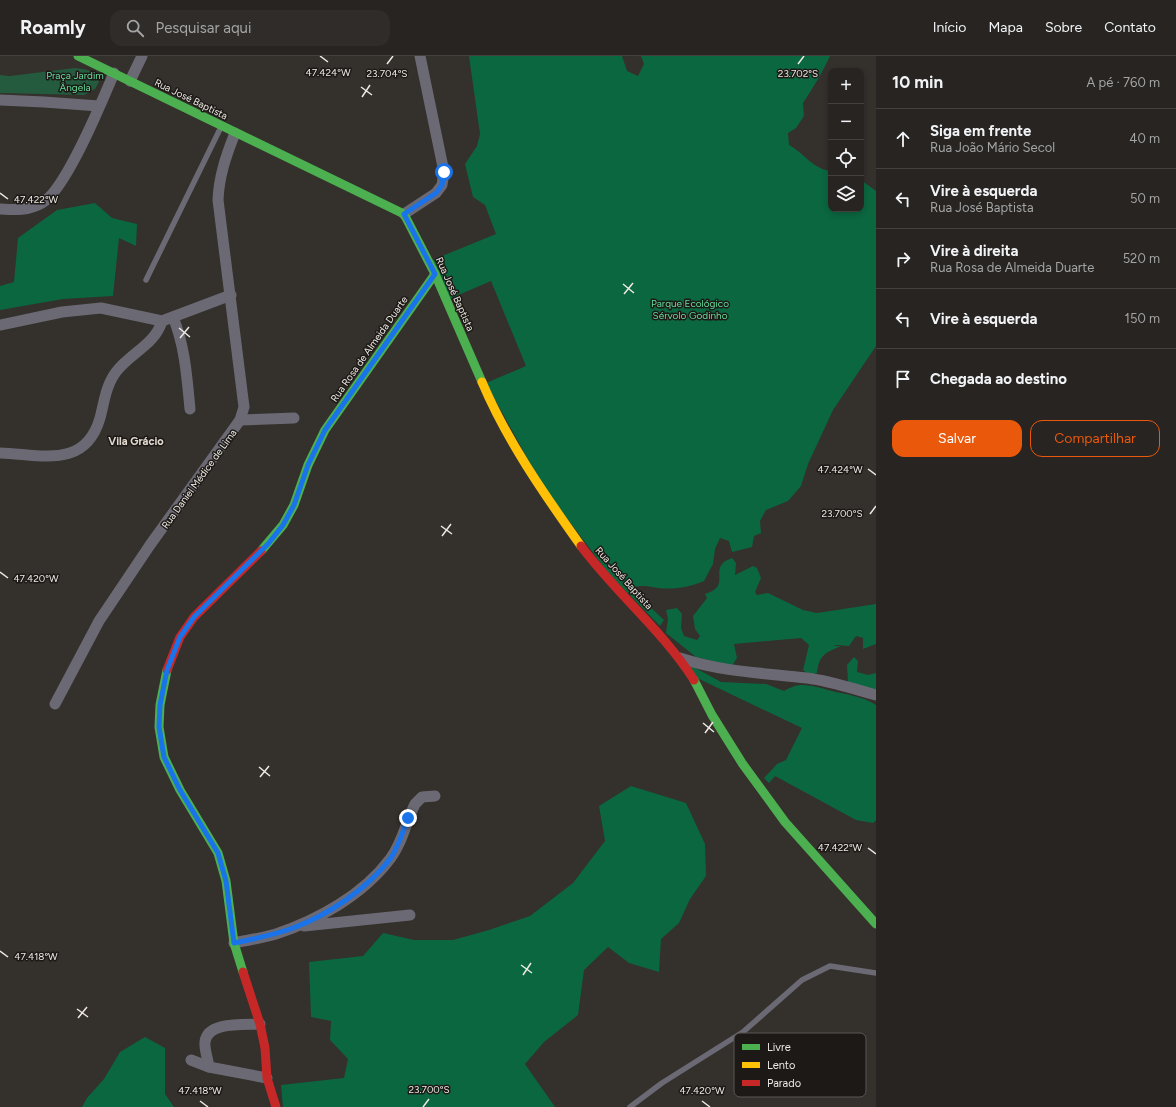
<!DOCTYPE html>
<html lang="pt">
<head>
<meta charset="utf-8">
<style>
  :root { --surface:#272421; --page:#2f2c2a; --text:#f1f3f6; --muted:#a4a4a5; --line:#43413f; --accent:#ea580c }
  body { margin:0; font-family:Figtree,sans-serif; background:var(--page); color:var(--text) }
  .controls { position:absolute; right:12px; top:12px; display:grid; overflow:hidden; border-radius:8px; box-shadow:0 2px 6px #0003 }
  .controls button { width:36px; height:36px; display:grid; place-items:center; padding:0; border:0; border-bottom:1px solid var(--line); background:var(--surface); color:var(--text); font:20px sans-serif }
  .stop { position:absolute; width:12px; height:12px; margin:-9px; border:3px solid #1a73e8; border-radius:50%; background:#fff }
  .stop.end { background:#1a73e8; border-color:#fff; box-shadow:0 1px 4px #0008 }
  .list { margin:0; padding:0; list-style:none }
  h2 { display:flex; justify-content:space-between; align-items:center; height:52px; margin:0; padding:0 16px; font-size:17px }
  h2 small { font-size:13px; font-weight:400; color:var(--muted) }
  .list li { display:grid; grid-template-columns:26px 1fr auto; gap:12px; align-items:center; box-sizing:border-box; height:60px; padding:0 16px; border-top:1px solid var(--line) }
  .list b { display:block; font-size:15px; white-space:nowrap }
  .list p { margin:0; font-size:13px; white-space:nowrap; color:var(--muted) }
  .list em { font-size:13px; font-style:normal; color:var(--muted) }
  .actions { display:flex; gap:8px; padding:12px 16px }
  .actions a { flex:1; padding:9px 0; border:1px solid var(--accent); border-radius:12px; text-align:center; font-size:14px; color:var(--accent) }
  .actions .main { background:var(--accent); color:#fff }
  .icon { flex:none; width:22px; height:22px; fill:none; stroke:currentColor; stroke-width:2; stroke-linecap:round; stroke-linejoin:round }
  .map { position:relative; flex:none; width:876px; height:1051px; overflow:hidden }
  header { display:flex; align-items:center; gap:24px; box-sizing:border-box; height:56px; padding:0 20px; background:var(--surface); border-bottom:1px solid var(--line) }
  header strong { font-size:19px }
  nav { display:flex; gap:22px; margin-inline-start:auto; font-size:14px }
  .search { width:280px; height:36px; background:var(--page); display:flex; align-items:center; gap:10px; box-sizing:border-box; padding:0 14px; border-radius:12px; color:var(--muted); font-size:15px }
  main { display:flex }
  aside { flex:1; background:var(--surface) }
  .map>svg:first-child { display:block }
</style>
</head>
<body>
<header>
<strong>Roamly</strong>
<div class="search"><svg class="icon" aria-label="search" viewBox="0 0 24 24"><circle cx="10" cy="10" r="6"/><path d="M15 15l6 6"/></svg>Pesquisar aqui</div>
<nav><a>Início</a><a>Mapa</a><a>Sobre</a><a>Contato</a></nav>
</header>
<main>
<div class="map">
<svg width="876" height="1051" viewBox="0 0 876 1051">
  <rect width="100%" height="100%" fill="#34302c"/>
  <path fill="#245a3d" d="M75 12C87 13 94 14 99 26L95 33 84 39 0 37V19L10 20Z"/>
  <g fill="#0b6740">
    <path d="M469 0H622L627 15 638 20 644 8 641 0H830C822 17 813 32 803 47L804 60 796 72 788 77 789 89C805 98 813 113 831 115V153H861V124L876 135V290L833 354 808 408 801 430 788 445 766 454 760 465 761 477 754 480 752 491 732 496 729 485 720 482 715 493 713 508 704 525C690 531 674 534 658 532 644 530 644 529 630 532L664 564 660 570 609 518 542 429 486 327 526 310 491 225 449 243 430 205 496 178 485 149 473 141 465 108 477 90 480 78Z"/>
    <polygon points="95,147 112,162 137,168 136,190 119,182 113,240 63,243 0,254 0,230 14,226 18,182 57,154"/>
    <path d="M732 502 736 507 735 519 753 510 757 512 761 522 755 536 757 539 768 537 803 554 817 557 876 548V588L863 593V582L856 580 849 590 837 589 833 590H841C825 597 819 599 817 617L810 619 803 614 809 589 801 582 734 588 737 602 732 610 696 601 666 577 668 563 666 554 677 552 682 558 681 572 684 580 697 584 700 580 695 573 693 560 707 542 705 538C730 531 712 516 724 506 726 504 730 503 732 502Z"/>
    <polygon points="854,601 858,605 857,616 868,619 876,617 876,635 848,626 847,609"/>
    <path d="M690 609 721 626 766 628 784 635C789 632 796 629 801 629 812 629 821 632 832 635 848 639 862 640 876 649V764L873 767 856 764 775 720 769 727 764 722 777 708 786 704 802 672 695 621Z"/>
    <polygon points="631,730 686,747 705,788 706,820 690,843 679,867 661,883 659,916 629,907 608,891 584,914 578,959 544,986 525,1008 555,1051 283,1051 281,1029 344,1022 348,1003 330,984 331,965 311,961 309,906 363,900 383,877 414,884 453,884 489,874 530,860 573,827 605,785 599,750"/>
    <polygon points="145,981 165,992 165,1038 174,1051 82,1051 87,1042 104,1023 120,996"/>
  </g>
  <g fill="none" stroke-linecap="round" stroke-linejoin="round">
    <g stroke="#6b6973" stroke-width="5.5">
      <polyline points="146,224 221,71"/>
      <polyline points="630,1051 662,1027 743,976 802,924 830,910 876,917"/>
    </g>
    <g stroke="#6b6973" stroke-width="11">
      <polyline points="130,25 142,0"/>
      <polyline points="0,44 44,46 99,50"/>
      <path d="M0 153C15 154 28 155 42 147 66 134 102 45 114 17"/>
      <polyline points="404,158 436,137 442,129 444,116 420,0"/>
      <path d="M173 261C185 290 187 322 190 353"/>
      <polyline points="0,269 62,256 101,252 162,265 231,239"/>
      <polyline points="240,364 294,362"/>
      <path d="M0 397C40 398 85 414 100 362 104 347 106 329 116 316 130 297 155 289 162 265"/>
      <path d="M680 602C722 616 764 617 807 622 831 625 854 633 876 639"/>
      <path d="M55 648 99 565 150 489 240 364 244 351 218 144C219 120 226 100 235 77"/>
      <polyline points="304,870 410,859"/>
      <path d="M234 887C248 884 262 882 276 878 318 864 363 839 390 803 402 788 406 766 415 748L422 741 435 740"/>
      <polyline points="191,1004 209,1011 267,1022"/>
      <path d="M209 1011C208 1003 204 993 205 986 207 965 245 969 260 968"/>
    </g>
    <g stroke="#4caf50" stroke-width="9">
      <polyline points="78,0 404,158 435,218 482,326"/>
      <polyline points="261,495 283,469 294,449 308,409 325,374 435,218"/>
      <polyline points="167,614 160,649 159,671 164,701 180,734 218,797 226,825 234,887 243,916"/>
      <polyline points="694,624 712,659 742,707 785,766 876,868"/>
    </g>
    <path stroke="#ffc107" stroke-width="9" d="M482 326C507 385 544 438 581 490"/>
    <g stroke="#c62828" stroke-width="9">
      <path d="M581 490C616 537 662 574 694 624"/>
      <polyline points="167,614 180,581 194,561 261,495"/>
      <polyline points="243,916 260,968 265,992 267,1022 276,1051"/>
    </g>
  </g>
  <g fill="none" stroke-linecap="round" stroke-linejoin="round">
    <path stroke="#1a73e8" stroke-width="5" d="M408 762C403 775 398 792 390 803 367 833 328 859 293 872 274 879 254 883 234 887L226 825 218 797 180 734 164 701 159 671 160 649 167 614 180 581 194 561 268 488 283 469 294 449 308 409 325 374 435 218 404 158 436 137 442 129 444 116"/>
  </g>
  <path fill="none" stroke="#ede8e3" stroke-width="1.5" d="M320 0 328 6M387 8 393 0M798 8 804 0M361 31 372 39M362 41 370 29M0 137 8 143M623 228 634 237M624 238 633 227M179 272 190 281M180 282 189 271M868 413 876 419M870 458 876 450M441 470 452 478M442 480 451 468M0 516 8 522M703 667 714 676M705 677 713 666M259 711 270 720M260 721 269 710M868 792 876 798M0 895 8 901M521 909 532 917M523 919 531 907M77 953 88 961M78 962 87 951M200 1045 208 1051M702 1045 710 1051M423 1051 429 1043"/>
  <g text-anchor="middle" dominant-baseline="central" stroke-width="3" stroke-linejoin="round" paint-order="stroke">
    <g font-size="10" fill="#65dc9b" stroke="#1c1916">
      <text x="75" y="19">Praça Jardim<tspan x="75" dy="12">Ângela</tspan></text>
      <text x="690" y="247">Parque Ecológico<tspan x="690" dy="12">Sérvolo Godinho</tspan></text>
    </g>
    <g font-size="10" fill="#ede8e3" stroke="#1c1916">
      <text transform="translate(191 43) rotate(26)">Rua José Baptista</text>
      <text transform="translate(455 238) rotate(66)">Rua José Baptista</text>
      <text transform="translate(369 293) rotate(-55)">Rua Rosa de Almeida Duarte</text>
      <text transform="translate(199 423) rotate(-54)">Rua Daniel Médice de Lima</text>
      <text transform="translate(624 522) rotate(48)">Rua José Baptista</text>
    </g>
    <g font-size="11" font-weight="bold" fill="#e2dacf" stroke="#1c1916">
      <text x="136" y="385">Vila Grácio</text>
    </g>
  </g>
  <rect x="734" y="977" width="132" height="64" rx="6" fill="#1c1916" stroke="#5b5754" stroke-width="1"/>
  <rect x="742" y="988" width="18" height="6" fill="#4caf50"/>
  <rect x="742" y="1006" width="18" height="6" fill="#ffc107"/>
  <rect x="742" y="1024" width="18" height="6" fill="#c62828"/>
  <g font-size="11" fill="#ede8e3">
    <text x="767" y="995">Livre</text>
    <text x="767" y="1013">Lento</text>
    <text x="767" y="1031">Parado</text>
  </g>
  <g font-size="10" text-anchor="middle" fill="#ede8e3" stroke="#1c1916" stroke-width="3" stroke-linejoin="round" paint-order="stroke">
    <text x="328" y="20">47.424°W</text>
    <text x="387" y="21">23.704°S</text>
    <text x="798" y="21">23.702°S</text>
    <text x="36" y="147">47.422°W</text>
    <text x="840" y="417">47.424°W</text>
    <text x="842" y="461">23.700°S</text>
    <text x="36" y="526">47.420°W</text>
    <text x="840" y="795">47.422°W</text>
    <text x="36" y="904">47.418°W</text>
    <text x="429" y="1037">23.700°S</text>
    <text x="200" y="1038">47.418°W</text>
    <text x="702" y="1038">47.420°W</text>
  </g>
</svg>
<div class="controls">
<button>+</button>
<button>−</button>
<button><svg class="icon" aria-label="locate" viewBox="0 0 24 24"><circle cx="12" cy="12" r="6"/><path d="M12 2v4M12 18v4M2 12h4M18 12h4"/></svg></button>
<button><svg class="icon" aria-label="layers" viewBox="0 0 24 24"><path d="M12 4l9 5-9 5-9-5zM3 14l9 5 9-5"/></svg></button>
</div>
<div class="stop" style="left:444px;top:116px"></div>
<div class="stop end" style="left:408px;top:762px"></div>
</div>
<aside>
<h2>10 min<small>A pé · 760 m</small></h2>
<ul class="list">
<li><svg class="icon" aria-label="ahead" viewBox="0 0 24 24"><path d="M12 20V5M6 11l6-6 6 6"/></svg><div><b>Siga em frente</b><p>Rua João Mário Secol</p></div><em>40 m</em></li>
<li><svg class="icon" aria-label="left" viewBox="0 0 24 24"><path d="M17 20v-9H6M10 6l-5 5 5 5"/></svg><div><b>Vire à esquerda</b><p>Rua José Baptista</p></div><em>50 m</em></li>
<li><svg class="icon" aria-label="right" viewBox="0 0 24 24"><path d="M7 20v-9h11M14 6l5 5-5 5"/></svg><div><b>Vire à direita</b><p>Rua Rosa de Almeida Duarte</p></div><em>520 m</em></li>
<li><svg class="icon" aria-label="left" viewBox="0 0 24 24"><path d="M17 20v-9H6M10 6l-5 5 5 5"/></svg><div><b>Vire à esquerda</b></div><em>150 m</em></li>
<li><svg class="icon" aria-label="arrive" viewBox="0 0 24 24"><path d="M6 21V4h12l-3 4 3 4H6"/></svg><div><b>Chegada ao destino</b></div></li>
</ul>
<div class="actions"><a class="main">Salvar</a><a>Compartilhar</a></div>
</aside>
</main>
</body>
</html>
